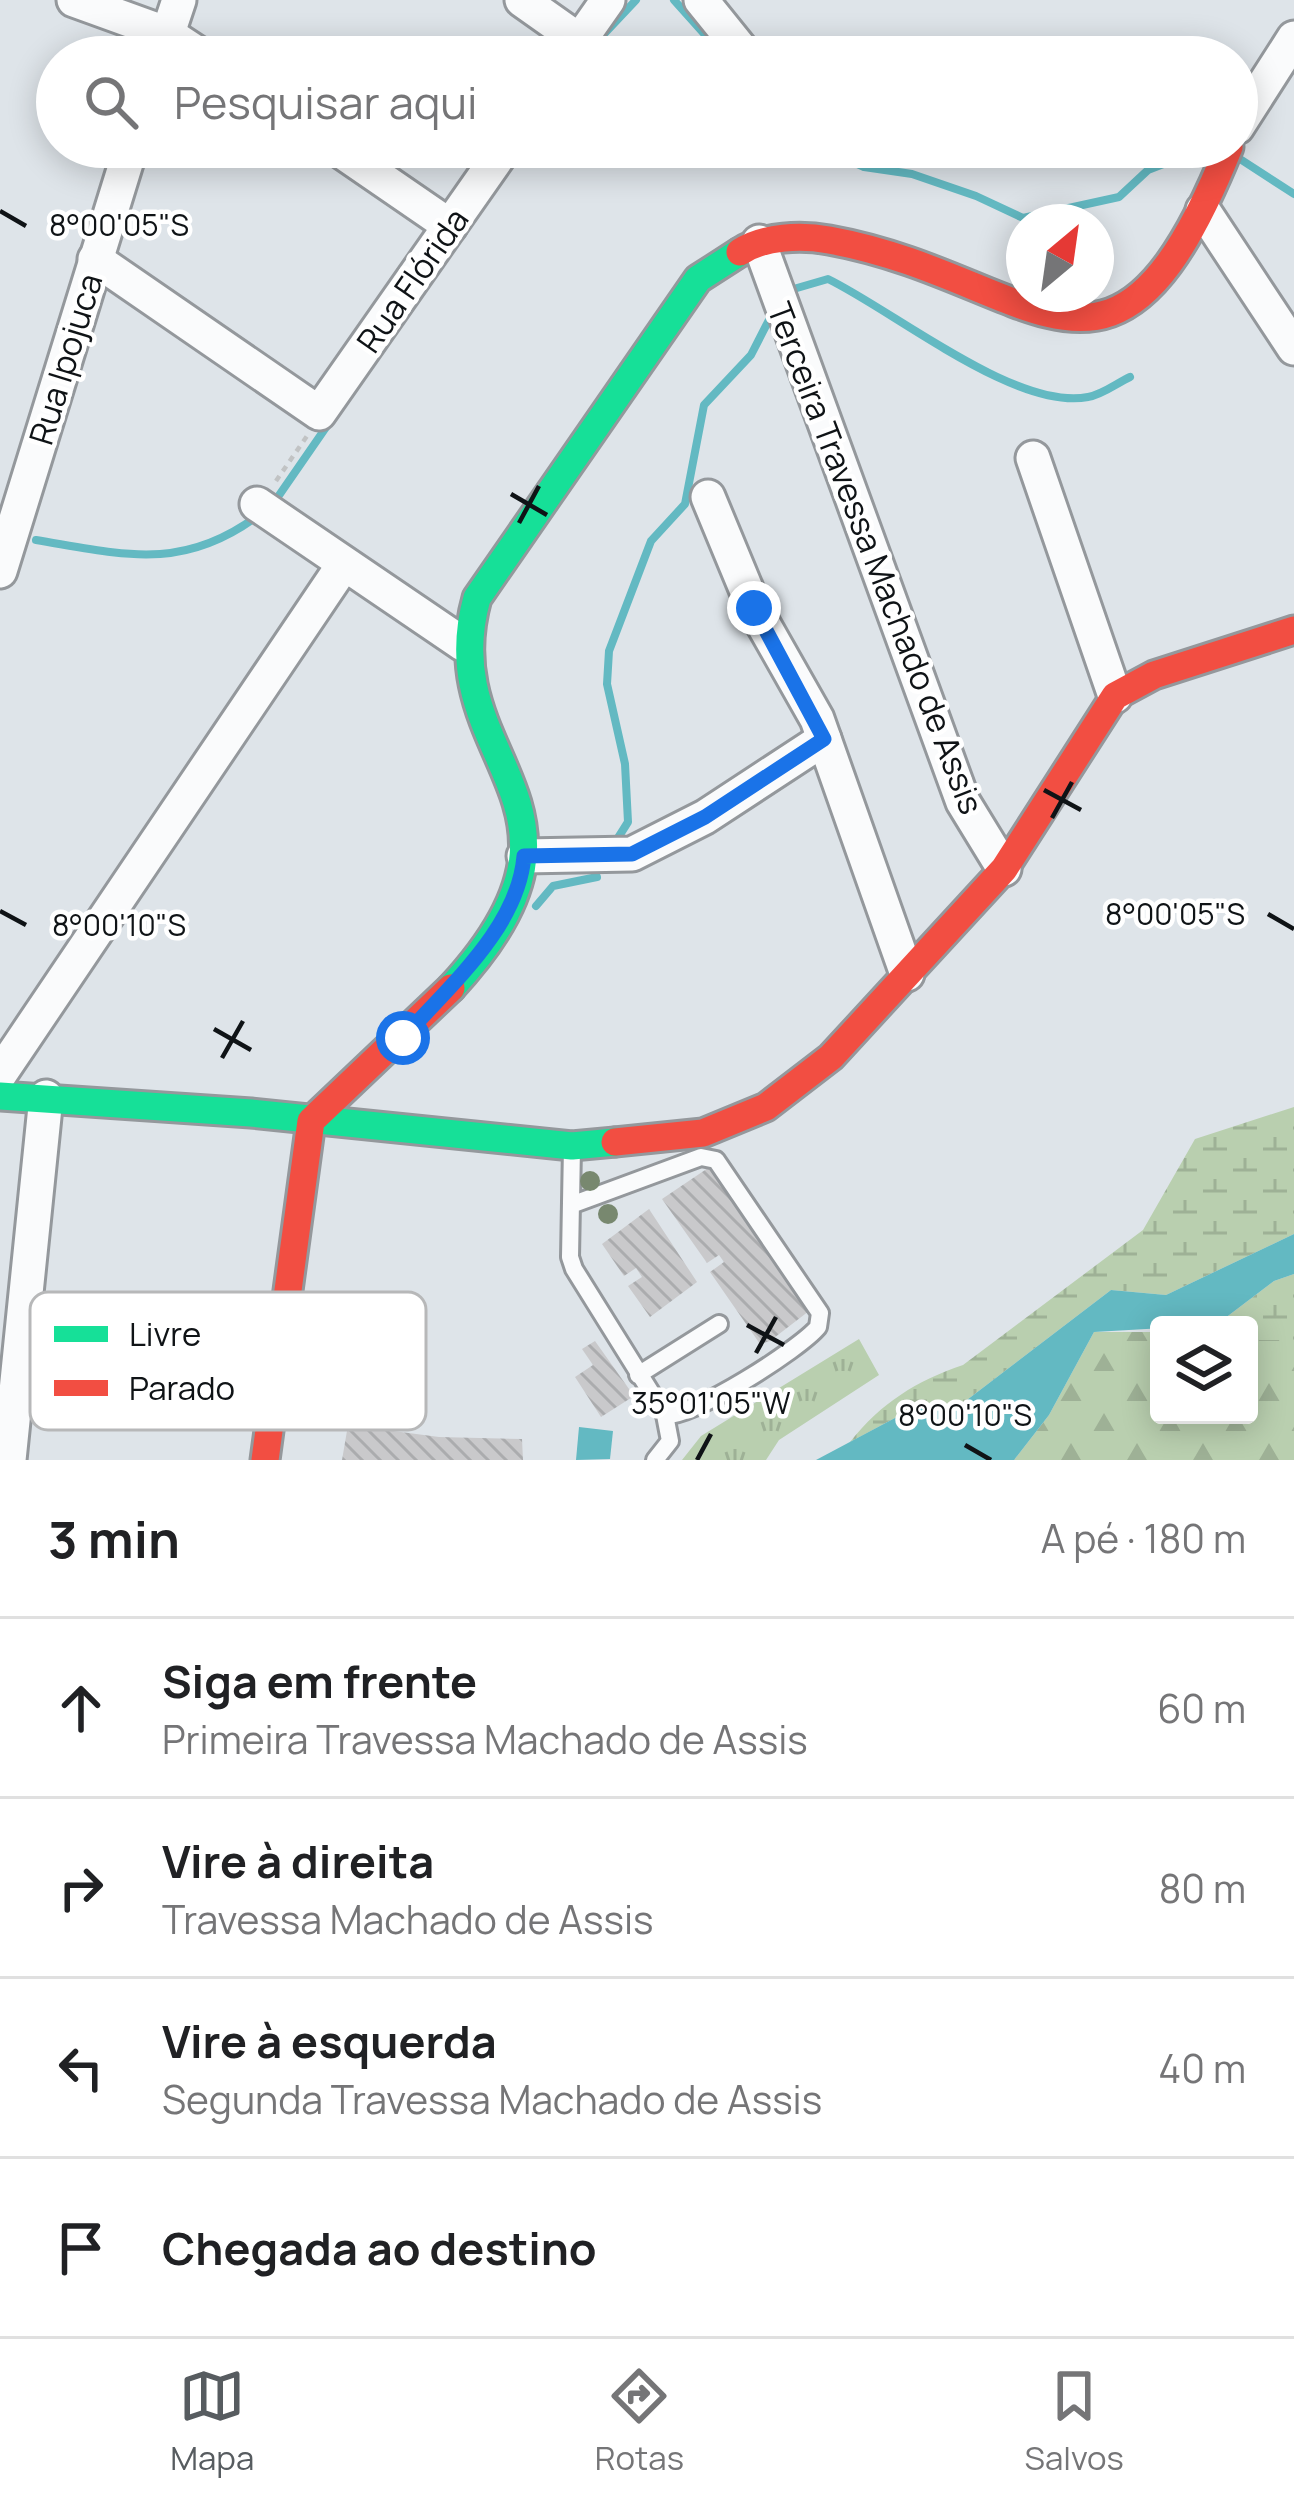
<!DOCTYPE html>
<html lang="pt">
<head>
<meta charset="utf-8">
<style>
  :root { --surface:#fff; --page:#f6f6f6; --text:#202124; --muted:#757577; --line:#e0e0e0; --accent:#575c60 }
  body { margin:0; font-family:Manrope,sans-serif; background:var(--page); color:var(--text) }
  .controls { position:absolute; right:36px; bottom:36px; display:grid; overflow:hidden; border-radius:12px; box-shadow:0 6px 30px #0003 }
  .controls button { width:108px; height:108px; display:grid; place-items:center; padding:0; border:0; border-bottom:3px solid var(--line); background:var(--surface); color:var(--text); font:60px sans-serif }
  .compass { position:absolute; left:1006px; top:204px; width:108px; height:108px; border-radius:50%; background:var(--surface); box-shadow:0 6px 30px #0003; rotate:29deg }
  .stop { position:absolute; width:36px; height:36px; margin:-27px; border:9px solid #1a73e8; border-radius:50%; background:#fff }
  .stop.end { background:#1a73e8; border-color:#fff; box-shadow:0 3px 12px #0008 }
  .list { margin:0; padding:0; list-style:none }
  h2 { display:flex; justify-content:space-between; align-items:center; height:156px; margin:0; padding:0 48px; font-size:51px }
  h2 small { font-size:39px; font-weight:400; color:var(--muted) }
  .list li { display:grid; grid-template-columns:78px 1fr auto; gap:36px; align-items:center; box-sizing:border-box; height:180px; padding:0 48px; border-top:3px solid var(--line) }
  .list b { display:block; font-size:45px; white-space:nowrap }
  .list p { margin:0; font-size:39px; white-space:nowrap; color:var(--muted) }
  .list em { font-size:39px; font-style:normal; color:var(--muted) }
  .icon { flex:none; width:66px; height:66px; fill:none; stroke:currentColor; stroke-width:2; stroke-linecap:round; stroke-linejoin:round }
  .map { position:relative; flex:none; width:1294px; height:1460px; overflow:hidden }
  .search { position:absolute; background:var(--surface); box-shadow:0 6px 30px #0003; left:36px; right:36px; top:36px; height:132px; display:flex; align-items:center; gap:30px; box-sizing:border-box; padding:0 42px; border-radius:66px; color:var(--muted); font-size:45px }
  .sheet { height:876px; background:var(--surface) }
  nav { display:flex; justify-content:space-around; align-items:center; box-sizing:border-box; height:168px; border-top:3px solid var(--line); background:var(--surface); font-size:33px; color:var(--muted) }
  nav a { display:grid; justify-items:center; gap:6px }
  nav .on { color:var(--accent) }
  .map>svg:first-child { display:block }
</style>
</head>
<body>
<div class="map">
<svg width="1294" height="1460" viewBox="0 0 1294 1460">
  <defs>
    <pattern id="forest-firs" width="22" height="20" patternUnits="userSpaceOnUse" patternTransform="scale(3)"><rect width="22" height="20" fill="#b9cfaf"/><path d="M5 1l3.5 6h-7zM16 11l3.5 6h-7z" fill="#9eb196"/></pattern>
    <pattern id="wetland-marsh" width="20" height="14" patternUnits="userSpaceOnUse" patternTransform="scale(3)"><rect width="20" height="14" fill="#b9cfaf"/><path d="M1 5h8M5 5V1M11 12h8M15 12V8" fill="none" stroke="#9eb196"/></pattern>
    <pattern id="park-tufts" width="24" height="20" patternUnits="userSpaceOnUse" patternTransform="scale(3)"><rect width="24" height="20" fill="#b9cfaf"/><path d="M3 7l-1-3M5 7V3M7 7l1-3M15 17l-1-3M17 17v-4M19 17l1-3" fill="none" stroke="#9eb196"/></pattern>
    <pattern id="building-back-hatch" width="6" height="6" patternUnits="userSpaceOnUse" patternTransform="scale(3)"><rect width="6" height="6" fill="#c9c9cb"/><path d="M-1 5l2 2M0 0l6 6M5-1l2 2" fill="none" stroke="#abacae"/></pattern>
  </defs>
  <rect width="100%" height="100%" fill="#dee4e9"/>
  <polygon fill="url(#forest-firs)" points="1094,1332 1159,1332 1159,1415 1249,1415 1249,1340 1294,1340 1294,1460 1014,1460 1049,1415"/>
  <g fill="url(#wetland-marsh)">
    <path d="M1294 1107V1234L1166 1295 1111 1290 963 1403 910 1410 850 1442C881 1403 916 1381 963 1365L1143 1230 1195 1139Z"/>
    <polygon points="1294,1274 1294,1340 1249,1340 1249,1325 1216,1325 1274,1281"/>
  </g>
  <polygon fill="url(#park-tufts)" points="859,1339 879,1375 779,1440 766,1460 682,1460 701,1436"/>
  <g fill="#63b9c2">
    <polygon points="1294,1234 1294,1274 1274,1281 1216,1325 1094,1332 1049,1415 1014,1460 816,1460 910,1410 963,1403 1111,1290 1166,1295"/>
    <polygon points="579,1427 613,1431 610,1459 576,1460"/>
  </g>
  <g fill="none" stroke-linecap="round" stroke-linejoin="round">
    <g stroke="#63b9c2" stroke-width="8">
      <polyline points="674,0 725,57"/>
      <polyline points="604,34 636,0"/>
      <polyline points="821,147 864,167 912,174 976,196 1023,218 1119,197 1148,170 1207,147"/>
      <polyline points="1240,159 1294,194"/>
      <path d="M797 288 828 279C894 311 1016 411 1088 397 1102 395 1117 383 1130 377"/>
      <polyline points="273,504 329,423"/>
      <path d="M36 540C121 554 181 572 256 517"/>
      <polyline points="616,841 628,822 625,764 607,684 609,651 651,541 685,504 704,405 751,355 772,314"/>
      <polyline points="536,906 553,886 597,877"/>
    </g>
  </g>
  <g fill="url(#building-back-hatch)">
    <polygon points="711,1166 809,1311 770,1341 760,1344 710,1272 724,1262 719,1255 707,1263 662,1199"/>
    <polygon points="649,1209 697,1282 650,1317 628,1286 642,1277 636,1268 624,1276 602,1244"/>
    <polygon points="595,1341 634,1396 601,1417 575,1377 593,1365 582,1349"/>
    <polygon points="348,1425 439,1437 522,1439 523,1460 342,1460"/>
  </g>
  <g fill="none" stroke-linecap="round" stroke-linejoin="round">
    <g stroke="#94989c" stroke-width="22">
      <g id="lane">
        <path d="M571 1205 701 1157 716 1160 820 1313 818 1327C800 1349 692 1418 665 1415L574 1269 570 1257 572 1147"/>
        <polyline points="638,1375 719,1324"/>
        <polyline points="655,1460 670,1441 665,1415"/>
      </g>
    </g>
    <g stroke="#94989c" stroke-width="39">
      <g id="street">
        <polyline points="74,0 168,34 203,57"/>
        <polyline points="522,0 580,41"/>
        <polyline points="701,0 747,57"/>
        <polyline points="160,57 179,0"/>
        <polyline points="568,57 608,0"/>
        <polyline points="1237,127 1294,38"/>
        <polyline points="335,147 450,226"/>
        <polyline points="1203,210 1294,348"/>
        <polyline points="759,242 963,802 1004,869"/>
        <polyline points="95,259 319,413 505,147"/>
        <polyline points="1033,458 1115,696"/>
        <polyline points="708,497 754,608 817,719 907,974"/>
        <polyline points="257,504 463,644"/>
        <polyline points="0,571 131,147"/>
        <polyline points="524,856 632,854 705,817 824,739"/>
        <polyline points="0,1074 344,564"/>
        <polyline points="9,1460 46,1097"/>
      </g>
    </g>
    <g stroke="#94989c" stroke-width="33">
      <g id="fast">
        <path d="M451 988C622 803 431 762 477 598L698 279 740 252"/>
        <polyline points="0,1096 251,1113 572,1146 615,1142"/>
      </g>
    </g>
    <g stroke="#94989c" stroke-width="33">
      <g id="jam">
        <path d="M740 252C764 236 802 235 829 240 1039 278 1112 437 1229 147"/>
        <polyline points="615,1142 703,1133 766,1107 831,1057 1004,869 1115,696 1154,675 1294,630"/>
        <polyline points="265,1460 311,1121 451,988"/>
      </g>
    </g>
    <polyline stroke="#c1c3c4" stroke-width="4.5" stroke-dasharray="6 6" stroke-linecap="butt" points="276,481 307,436"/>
    <use href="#lane" stroke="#fafbfc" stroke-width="16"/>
    <use href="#street" stroke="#fafbfc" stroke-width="33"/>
    <use href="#fast" stroke="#16e098" stroke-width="27"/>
    <use href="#jam" stroke="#f24e42" stroke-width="27"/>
  </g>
  <g fill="#78886f">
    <circle cx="590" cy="1181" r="10"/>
    <circle cx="608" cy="1214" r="10"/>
  </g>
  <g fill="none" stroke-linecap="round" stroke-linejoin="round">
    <path stroke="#1a73e8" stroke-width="15" d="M403 1038C449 986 518 928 524 856L632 854 705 817 824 739 754 608"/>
  </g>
  <path fill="none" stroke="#0f1316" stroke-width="4.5" d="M0 211 26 226M511 494 547 515M519 523 539 486M1044 790 1081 810M1052 818 1072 782M0 911 26 925M1268 914 1294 929M214 1029 251 1050M222 1058 243 1021M747 1325 784 1345M756 1353 776 1317M965 1445 991 1460M697 1460 711 1434"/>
  <g text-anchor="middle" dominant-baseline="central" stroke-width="9" stroke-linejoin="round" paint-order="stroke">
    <g font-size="33" fill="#0f1316" stroke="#fff">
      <text transform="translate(412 280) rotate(-55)">Rua Flórida</text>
      <text transform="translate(65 359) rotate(-73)">Rua Ipojuca</text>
      <text transform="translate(876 558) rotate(69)">Terceira Travessa Machado de Assis</text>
    </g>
  </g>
  <rect x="30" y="1292" width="396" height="138" rx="18" fill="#fff" stroke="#b7b8b9" stroke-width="3"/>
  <rect x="54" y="1326" width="54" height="16" fill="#16e098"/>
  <rect x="54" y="1380" width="54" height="16" fill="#f24e42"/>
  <g font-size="33" fill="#0f1316">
    <text x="129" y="1346">Livre</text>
    <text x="129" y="1400">Parado</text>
  </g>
  <g font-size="30" text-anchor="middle" fill="#0f1316" stroke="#fff" stroke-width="9" stroke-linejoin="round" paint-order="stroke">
    <text x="119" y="236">8°00'05"S</text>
    <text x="1175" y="925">8°00'05"S</text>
    <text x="119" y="936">8°00'10"S</text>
    <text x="711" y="1414">35°01'05"W</text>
    <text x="965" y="1426">8°00'10"S</text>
  </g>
</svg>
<div class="controls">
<button><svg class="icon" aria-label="layers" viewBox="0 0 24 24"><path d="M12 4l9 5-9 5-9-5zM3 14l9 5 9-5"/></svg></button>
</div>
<svg class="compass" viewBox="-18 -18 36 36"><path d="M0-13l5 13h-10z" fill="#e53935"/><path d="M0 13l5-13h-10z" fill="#757577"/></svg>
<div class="stop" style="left:403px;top:1038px"></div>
<div class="stop end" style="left:754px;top:608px"></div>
<div class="search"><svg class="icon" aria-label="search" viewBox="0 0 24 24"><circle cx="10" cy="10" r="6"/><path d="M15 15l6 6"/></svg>Pesquisar aqui</div>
</div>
<section class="sheet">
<h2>3 min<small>A pé · 180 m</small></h2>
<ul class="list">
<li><svg class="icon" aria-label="ahead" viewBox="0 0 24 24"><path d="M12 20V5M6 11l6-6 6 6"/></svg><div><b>Siga em frente</b><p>Primeira Travessa Machado de Assis</p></div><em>60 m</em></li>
<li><svg class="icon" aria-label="right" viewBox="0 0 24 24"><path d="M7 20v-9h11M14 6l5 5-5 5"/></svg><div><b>Vire à direita</b><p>Travessa Machado de Assis</p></div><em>80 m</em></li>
<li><svg class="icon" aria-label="left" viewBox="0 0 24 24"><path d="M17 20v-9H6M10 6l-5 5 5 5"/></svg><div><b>Vire à esquerda</b><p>Segunda Travessa Machado de Assis</p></div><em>40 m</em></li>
<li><svg class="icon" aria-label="arrive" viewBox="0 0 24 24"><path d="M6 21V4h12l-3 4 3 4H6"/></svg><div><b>Chegada ao destino</b></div></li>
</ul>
</section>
<nav>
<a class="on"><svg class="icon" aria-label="map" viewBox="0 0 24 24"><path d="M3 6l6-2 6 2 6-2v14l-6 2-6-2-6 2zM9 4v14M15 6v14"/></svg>Mapa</a>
<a><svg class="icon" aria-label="directions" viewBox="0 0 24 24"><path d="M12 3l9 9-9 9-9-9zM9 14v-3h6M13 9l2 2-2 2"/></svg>Rotas</a>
<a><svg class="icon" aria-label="saved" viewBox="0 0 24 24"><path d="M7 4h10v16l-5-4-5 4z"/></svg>Salvos</a>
</nav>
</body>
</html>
